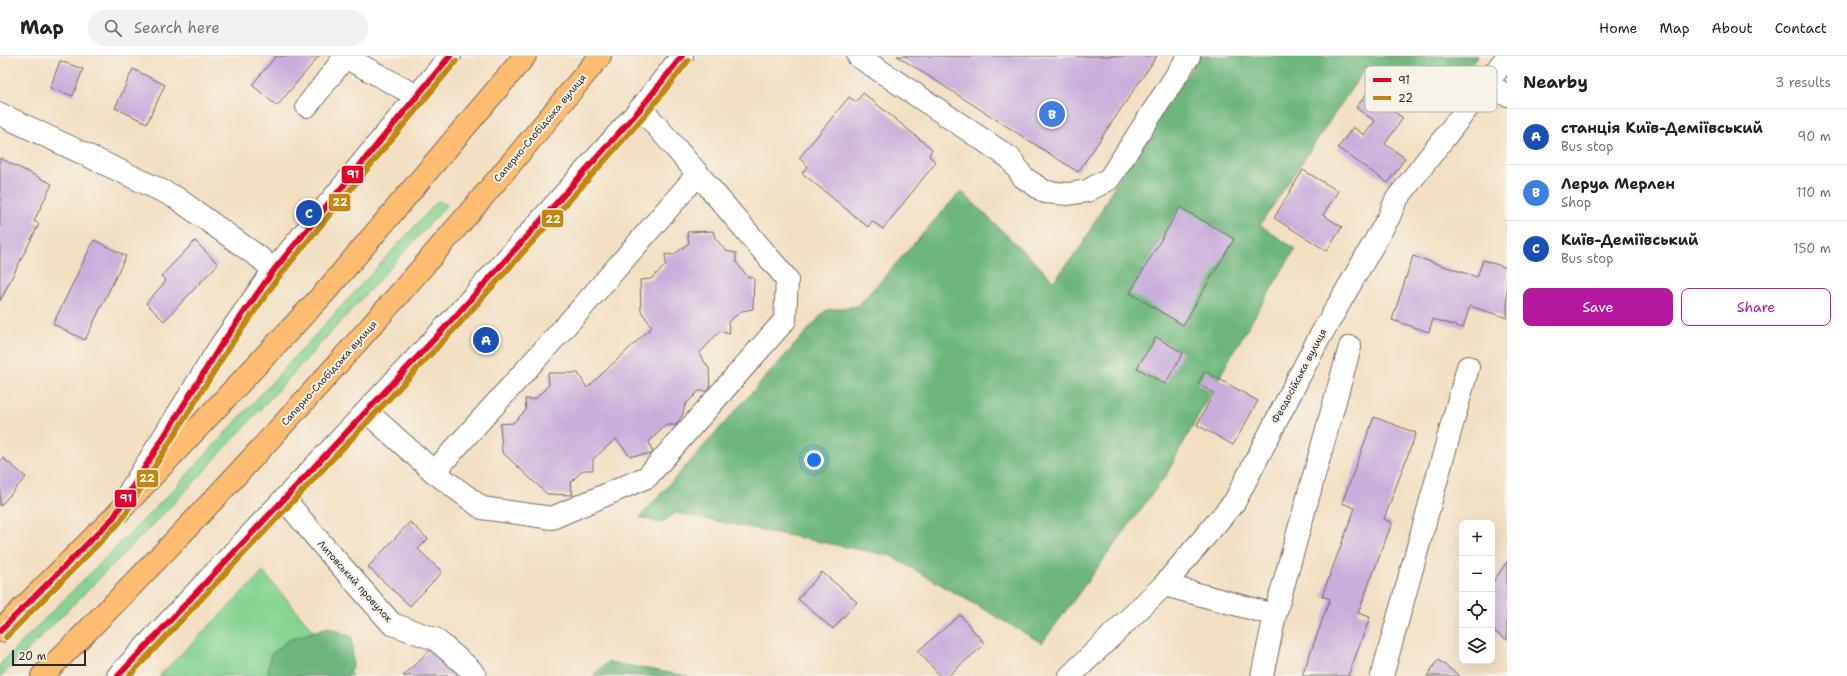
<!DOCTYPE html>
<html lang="en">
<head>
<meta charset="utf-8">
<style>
  :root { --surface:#fff; --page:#f2f2f2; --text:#202124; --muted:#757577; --line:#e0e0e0; --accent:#b5179e }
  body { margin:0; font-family:"Shantell Sans",sans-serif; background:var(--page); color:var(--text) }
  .controls { position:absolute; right:12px; bottom:12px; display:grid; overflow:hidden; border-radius:8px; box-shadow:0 4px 16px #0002 }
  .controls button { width:36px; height:36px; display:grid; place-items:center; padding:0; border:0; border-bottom:1px solid var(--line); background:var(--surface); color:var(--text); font:20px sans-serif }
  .scale { position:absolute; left:12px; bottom:10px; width:74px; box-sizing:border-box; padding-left:4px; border:2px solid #2b2b2b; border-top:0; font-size:11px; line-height:14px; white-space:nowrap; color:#2b2b2b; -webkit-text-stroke:3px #f7f3e8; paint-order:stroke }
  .you { position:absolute; left:814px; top:404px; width:14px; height:14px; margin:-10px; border:3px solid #fff; border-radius:50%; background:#1a73e8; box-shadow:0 0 0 6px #1a73e833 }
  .badge { display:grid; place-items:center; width:26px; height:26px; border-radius:50%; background:var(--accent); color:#fff; font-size:13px; font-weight:700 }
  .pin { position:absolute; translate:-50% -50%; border:2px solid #fff; box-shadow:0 1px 4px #0006 }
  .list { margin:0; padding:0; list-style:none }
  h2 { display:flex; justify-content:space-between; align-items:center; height:52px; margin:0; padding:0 16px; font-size:17px }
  h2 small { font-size:13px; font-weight:400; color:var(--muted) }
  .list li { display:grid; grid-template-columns:26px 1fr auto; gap:12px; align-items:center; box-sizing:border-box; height:56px; padding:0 16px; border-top:1px solid var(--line) }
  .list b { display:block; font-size:15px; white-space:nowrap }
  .list p { margin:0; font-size:13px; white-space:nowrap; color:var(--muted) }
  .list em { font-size:13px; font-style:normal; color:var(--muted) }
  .actions { display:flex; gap:8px; padding:12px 16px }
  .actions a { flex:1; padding:9px 0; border:1px solid var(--accent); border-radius:8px; text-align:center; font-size:14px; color:var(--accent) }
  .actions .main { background:var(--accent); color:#fff }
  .icon { flex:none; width:22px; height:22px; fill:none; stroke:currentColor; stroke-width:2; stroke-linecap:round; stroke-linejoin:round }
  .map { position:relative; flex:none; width:1507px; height:620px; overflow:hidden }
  header { display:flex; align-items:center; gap:24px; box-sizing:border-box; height:56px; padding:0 20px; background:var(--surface); border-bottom:1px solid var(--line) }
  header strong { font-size:19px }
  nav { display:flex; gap:22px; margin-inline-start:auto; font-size:14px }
  .search { width:280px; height:36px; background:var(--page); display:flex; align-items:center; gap:10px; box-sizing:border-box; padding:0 14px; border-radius:22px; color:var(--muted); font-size:15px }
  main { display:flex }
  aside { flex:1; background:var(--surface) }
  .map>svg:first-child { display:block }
</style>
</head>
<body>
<header>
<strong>Map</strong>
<div class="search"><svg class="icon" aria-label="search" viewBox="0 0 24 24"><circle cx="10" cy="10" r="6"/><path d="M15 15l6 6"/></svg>Search here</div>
<nav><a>Home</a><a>Map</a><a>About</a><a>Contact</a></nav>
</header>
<main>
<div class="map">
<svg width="1507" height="620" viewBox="0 0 1507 620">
  <rect width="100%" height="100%" fill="#f7f3e8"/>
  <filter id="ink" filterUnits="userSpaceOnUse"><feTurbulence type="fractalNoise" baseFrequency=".025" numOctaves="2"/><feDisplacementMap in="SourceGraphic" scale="8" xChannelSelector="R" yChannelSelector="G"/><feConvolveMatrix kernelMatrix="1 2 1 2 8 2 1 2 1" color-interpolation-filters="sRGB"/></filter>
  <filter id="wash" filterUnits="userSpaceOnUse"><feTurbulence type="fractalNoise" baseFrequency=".012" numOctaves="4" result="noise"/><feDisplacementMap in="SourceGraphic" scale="16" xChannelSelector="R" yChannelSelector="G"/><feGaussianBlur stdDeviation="0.9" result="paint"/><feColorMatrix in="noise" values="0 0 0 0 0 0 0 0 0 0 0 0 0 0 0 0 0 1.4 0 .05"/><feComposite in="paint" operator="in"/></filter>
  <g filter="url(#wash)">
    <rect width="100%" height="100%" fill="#f3dfc2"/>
    <g fill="#86d492" stroke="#58805e">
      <polygon points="438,145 447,149 184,437 2,620 0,620 0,608 177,430"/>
      <polygon points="263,516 352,620 159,620"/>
    </g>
    <g fill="#6cb67c" stroke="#4c7054">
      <polygon points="1200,0 1478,0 1435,58 1366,11 1260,169 1295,193 1231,300 1166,419 1042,587 891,500 676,457 660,467 640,461 826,254 858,250 961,135 1054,225 1082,189 1124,112"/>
      <polygon points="328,571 352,581 353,611 346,620 268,620 270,599 289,584"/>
      <polygon points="608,606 688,620 593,620"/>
    </g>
    <g id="blocks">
      <g fill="#c9aedb">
        <polygon points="276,0 319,0 277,50 252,29"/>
        <polygon points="897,0 1157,0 1078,116"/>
        <polygon points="60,5 83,13 73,40 50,32"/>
        <polygon points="133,13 165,29 147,67 115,52"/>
        <polygon points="863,37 932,93 929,100 936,106 883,173 872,165 868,171 802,117 808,110 799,102 849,41 856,46"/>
        <polygon points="1367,37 1403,62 1385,88 1405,102 1388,127 1338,92 1353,71 1364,79 1375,65 1356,52"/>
        <polygon points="0,102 52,128 34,165 39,168 0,245"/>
        <polygon points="1303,114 1338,135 1323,159 1342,171 1327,195 1274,162"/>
        <polygon points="1180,151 1234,183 1183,269 1130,237"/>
        <polygon points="713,175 715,182 726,195 736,197 736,206 748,221 754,222 753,253 742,255 728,266 730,278 720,275 699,298 709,312 710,335 699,335 685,349 683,358 676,369 666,369 649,386 653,398 630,400 616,383 593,403 593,414 583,414 570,427 573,439 547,438 502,396 500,368 513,367 526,354 525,343 535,343 549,329 548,317 578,317 587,332 652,271 641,255 640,224 651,223 666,209 665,198 673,199 689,187 687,176"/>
        <polygon points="94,184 126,200 85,284 53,268"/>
        <polygon points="195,185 218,208 164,265 146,247 166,225 161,220"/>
        <polygon points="1413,200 1477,221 1483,204 1507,212 1507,262 1470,250 1463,272 1433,263 1429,276 1392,264"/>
        <polygon points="1156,281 1183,297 1165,328 1137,312"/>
        <polygon points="1205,315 1258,345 1233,389 1197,369 1214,337 1198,328"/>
        <polygon points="1374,361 1416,377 1384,463 1392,467 1358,557 1370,561 1348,620 1302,620 1330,543 1322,540 1355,452 1342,447"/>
        <polygon points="3,402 26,421 0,450 0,406"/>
        <polygon points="410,466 428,483 418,493 442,516 410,550 368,511"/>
        <polygon points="1507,506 1507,584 1492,574 1492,527"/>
        <polygon points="822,516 857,546 833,573 798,543"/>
        <polygon points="960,559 985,588 948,620 940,620 918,595"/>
        <polygon points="434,590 463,620 403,620"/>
        <polygon points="1438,604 1460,620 1427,620"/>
      </g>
    </g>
  </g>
  <g filter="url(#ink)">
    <use href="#blocks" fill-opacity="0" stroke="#716a60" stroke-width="1"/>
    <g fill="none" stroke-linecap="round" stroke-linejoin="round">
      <g stroke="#716a60" stroke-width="24">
        <g id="minor">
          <polyline points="858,0 1010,102 1023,121 1045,136 1068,138 1087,135 1109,123 1189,0"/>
          <polyline points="1486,29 1507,39"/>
          <polyline points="307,50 345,1 417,40"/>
          <polyline points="641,52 698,118 579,255 434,416 482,452 552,462 647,421 785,264 787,223 698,118"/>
          <polyline points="0,58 175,141 260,202 274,214"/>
          <polyline points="367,356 434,416"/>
          <polyline points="128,438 221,289 274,214 450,0"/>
          <polyline points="285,444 321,487 392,568 435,583 470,613 475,620"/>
          <polyline points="1164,529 1275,559"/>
          <polyline points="118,620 454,262 641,52 682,0"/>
          <polyline points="1070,620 1164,529 1235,445 1318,284 1389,161 1396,144 1507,1"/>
          <polyline points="1262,620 1275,559 1350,291"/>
          <polyline points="1382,620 1468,311"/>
        </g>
      </g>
      <g stroke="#716a60" stroke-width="24">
        <g id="major">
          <polyline points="0,575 114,461 327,234 525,0"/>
          <path d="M42 620C240 425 424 215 600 0"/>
        </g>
      </g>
      <use href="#minor" stroke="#fff" stroke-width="22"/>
      <use href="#major" stroke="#fdbc6f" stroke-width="22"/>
      <g stroke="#f7f3e8" stroke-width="9">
        <g id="bus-1">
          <polyline points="0,575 114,461 221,289 274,214 450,0"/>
          <polyline points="118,620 454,262 641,52 682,0"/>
        </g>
      </g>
      <g stroke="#f7f3e8" stroke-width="9">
        <g id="bus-2">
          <polyline points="6,581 120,466 228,293 280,219 456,5"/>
          <polyline points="129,620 460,267 647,57 688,5"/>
        </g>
      </g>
      <use href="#bus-1" stroke="#e4002b" stroke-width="6"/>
      <use href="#bus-2" stroke="#c4870b" stroke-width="6"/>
    </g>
  </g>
  <g text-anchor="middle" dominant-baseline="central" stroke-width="4" stroke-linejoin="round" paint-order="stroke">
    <g font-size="10" fill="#2b2b2b" stroke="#f7f3e8">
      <text transform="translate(540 72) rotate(-50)">Саперно-Слобідська вулиця</text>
      <text transform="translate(329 317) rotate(-48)">Саперно-Слобідська вулиця</text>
      <text transform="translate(1299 320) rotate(-62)">Феодосійська вулиця</text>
      <text transform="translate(355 525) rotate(48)">Литовський провулок</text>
    </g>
  </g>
  <rect x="1365" y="10" width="132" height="46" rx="6" fill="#f7f3e8" stroke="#bab7af" stroke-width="1"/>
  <rect x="1373" y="22" width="18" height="4" fill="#e4002b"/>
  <rect x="1373" y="40" width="18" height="4" fill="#c4870b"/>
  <g font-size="11" fill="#2b2b2b">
    <text x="1398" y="28">91</text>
    <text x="1398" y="46">22</text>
  </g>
  <g stroke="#f7f3e8" stroke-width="1.5">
    <rect x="341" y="109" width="23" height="19" rx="4" fill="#e4002b"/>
    <rect x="328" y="137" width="23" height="19" rx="4" fill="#c4870b"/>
    <rect x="541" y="153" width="23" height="19" rx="4" fill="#c4870b"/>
    <rect x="136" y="413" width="23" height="19" rx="4" fill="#c4870b"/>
    <rect x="114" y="433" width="23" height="19" rx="4" fill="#e4002b"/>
  </g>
  <g font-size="11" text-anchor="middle" font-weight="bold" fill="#fff">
    <text x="353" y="122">91</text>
    <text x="340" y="150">22</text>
    <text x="553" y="167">22</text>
    <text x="147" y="426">22</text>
    <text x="126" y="446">91</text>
  </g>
</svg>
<div class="controls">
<button>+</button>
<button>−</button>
<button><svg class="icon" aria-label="locate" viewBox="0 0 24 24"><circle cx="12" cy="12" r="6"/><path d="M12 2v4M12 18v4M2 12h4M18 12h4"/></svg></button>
<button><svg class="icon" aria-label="layers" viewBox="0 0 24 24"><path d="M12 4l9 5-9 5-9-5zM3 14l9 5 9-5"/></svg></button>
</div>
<div class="scale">20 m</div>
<div class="you"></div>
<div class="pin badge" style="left:486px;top:284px;background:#1a4fb4">A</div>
<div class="pin badge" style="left:1052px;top:58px;background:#3f7fe0">B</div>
<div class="pin badge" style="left:309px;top:157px;background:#1a4fb4">C</div>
</div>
<aside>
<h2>Nearby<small>3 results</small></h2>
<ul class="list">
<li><span class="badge" style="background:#1a4fb4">A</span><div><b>станція Київ-Деміївський</b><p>Bus stop</p></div><em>90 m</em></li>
<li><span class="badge" style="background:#3f7fe0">B</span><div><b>Леруа Мерлен</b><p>Shop</p></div><em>110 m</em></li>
<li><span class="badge" style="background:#1a4fb4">C</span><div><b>Київ-Деміївський</b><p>Bus stop</p></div><em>150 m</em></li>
</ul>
<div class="actions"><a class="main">Save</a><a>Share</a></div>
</aside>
</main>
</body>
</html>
